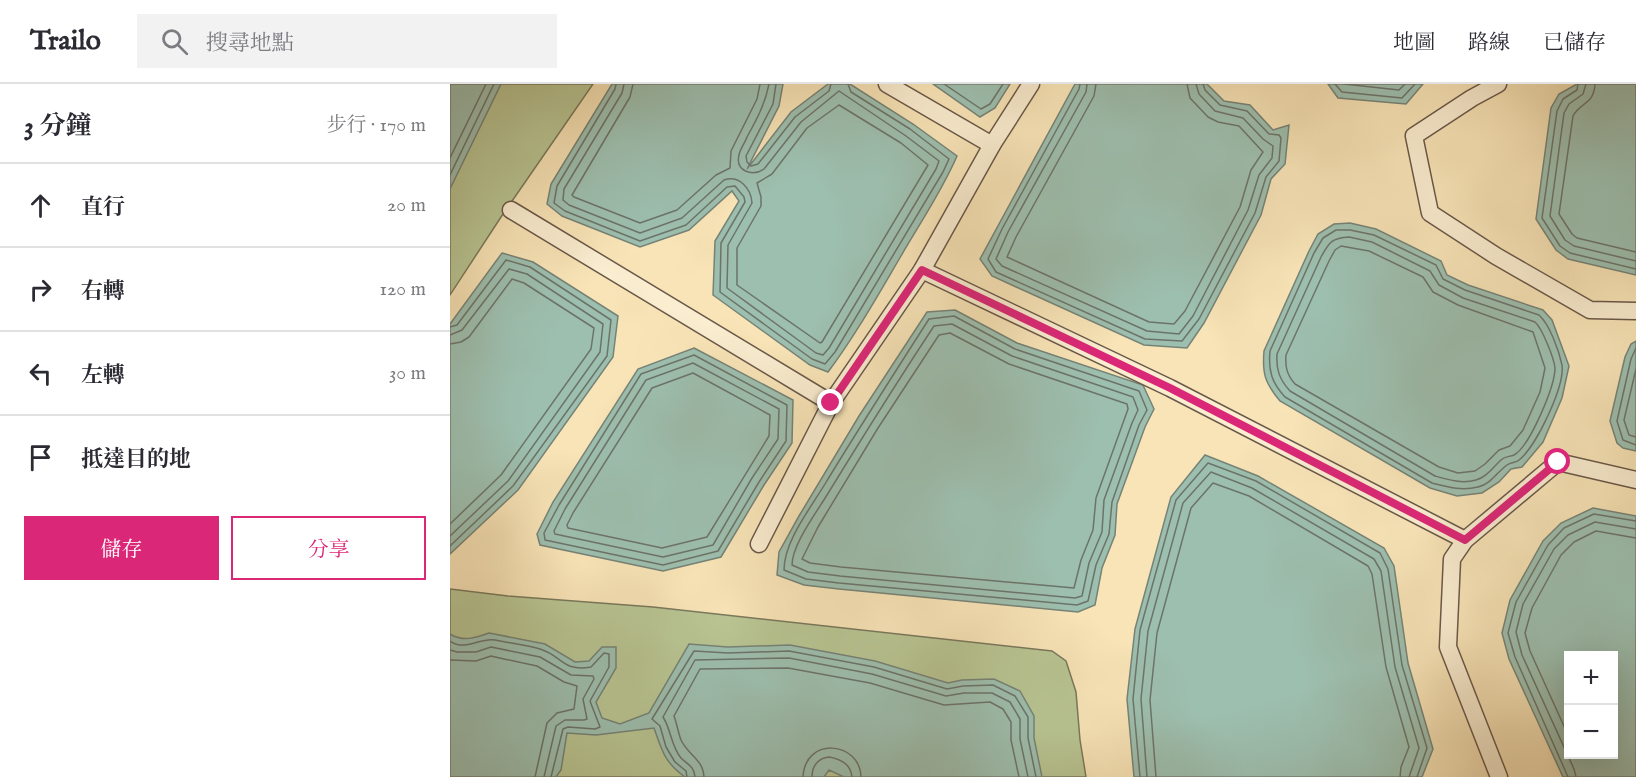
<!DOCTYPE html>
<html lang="zh-TW">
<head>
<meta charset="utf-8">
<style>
  :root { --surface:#fff; --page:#f2f2f3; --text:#2b2b33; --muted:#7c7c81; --line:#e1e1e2; --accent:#db2777 }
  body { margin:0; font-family:"IM FELL English","Noto Serif TC",serif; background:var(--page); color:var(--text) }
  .controls { position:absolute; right:18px; bottom:18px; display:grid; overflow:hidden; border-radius:0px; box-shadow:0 6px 24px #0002 }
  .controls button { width:54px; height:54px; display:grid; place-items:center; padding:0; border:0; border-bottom:2px solid var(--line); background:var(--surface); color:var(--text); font:30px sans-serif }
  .stop { position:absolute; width:18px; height:18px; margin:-14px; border:4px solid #db2777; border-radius:50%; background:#fff }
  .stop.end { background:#db2777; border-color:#fff; box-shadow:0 2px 6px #0008 }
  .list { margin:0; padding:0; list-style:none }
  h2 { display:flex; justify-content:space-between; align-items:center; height:78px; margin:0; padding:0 24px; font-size:26px }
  h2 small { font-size:20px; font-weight:400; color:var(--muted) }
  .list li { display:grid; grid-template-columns:39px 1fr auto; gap:18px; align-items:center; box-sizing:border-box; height:84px; padding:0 24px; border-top:2px solid var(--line) }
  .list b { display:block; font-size:22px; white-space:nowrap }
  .list em { font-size:20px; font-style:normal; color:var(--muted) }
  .actions { display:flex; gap:12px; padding:18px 24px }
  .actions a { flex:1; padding:14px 0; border:2px solid var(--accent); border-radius:0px; text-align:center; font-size:21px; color:var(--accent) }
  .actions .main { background:var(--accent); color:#fff }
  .icon { flex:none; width:33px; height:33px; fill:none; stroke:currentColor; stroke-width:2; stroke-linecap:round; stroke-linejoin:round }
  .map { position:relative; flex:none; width:1186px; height:693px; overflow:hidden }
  header { display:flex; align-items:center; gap:36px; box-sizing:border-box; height:84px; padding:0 30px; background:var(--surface); border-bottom:2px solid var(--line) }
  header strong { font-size:28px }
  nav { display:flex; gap:33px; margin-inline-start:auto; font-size:21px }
  .search { width:420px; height:54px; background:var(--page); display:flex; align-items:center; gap:15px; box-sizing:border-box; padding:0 21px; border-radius:0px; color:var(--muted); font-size:22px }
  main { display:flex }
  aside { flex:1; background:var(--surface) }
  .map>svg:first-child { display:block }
</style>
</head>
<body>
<header>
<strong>Trailo</strong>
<div class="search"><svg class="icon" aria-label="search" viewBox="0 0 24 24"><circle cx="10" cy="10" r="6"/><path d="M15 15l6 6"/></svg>搜尋地點</div>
<nav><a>地圖</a><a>路線</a><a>已儲存</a></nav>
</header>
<main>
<aside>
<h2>3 分鐘<small>步行 · 170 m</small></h2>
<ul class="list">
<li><svg class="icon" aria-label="ahead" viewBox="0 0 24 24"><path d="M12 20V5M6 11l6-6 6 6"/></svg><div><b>直行</b></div><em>20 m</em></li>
<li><svg class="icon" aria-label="right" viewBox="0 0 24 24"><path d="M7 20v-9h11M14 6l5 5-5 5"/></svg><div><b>右轉</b></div><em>120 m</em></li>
<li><svg class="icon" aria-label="left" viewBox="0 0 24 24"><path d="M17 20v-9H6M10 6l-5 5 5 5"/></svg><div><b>左轉</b></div><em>30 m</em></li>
<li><svg class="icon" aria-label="arrive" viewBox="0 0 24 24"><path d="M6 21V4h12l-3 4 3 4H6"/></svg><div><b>抵達目的地</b></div></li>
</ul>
<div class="actions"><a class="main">儲存</a><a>分享</a></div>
</aside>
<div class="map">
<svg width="1186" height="693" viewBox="0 0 1186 693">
  <rect width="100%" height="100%" fill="#f8e4b7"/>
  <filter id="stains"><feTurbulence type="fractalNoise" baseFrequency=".00333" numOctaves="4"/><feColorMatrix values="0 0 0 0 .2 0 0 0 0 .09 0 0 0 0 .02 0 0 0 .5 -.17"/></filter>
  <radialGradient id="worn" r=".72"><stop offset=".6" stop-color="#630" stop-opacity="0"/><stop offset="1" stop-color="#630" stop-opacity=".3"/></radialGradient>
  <g fill="#b8c593" stroke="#7a785c" stroke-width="1.5">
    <polygon points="0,0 143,0 51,133 0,211"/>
    <polygon points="0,505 58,512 203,523 602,567 616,577 626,608 630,656 636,693 0,693"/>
  </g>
  <g fill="#9dbfaf" stroke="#768377" stroke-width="1.5" fill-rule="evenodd">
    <polygon points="0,0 51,0 0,105"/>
    <path d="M162 0H333L329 22 297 85 341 28 378 0H400L463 40 507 72C492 107 470 139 451 172 428 211 405 252 378 288L360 281 263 211 265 157 289 117 282 107 239 146 190 163 112 132 97 120 101 100Z"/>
    <polygon points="483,0 560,0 545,24 530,33"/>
    <polygon points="625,0 757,0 774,17 800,21 823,46 839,41 835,80 821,95 811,131 754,239 737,264 694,261 542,192 530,175"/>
    <polygon points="878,0 973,0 956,20 888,14"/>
    <polygon points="1127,0 1186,0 1186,191 1118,175 1106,166 1086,135 1101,24 1109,10"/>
    <path d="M900 139 926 145 991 177 997 191 1018 201 1093 226 1102 236 1119 282 1112 314 1093 358 1072 383 1061 385 1049 398 1032 409 1007 412 980 404 830 317C815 299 812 290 814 267L859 167 868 150 884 140Z"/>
    <polygon points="52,169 83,178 168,232 163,273 68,406 0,470 0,240"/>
    <polygon points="505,226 567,259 693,301 704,325 695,343 667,420 665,451 652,484 645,521 628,528 389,505 354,501 327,491 329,468 349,432 409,332 477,228"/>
    <polygon points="1186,257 1186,367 1173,364 1167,359 1160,337 1175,273 1181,260"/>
    <polygon points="244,264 343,316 342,359 314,401 271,473 213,487 90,461 87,450 103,418 188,285"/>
    <polygon points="755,371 808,392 934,464 944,482 958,579 983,665 972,693 684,693 677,615 685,545 721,413"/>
    <path d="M1143 424 1186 432V693H1113L1059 575 1052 549 1060 516 1093 457 1111 439ZM1118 572H1164V670H1118Z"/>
    <path d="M39 549 95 560 125 578 139 577 152 563H166V584L146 618 152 634 170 640 199 629 239 560 278 563 340 561 425 577 498 599 512 596 544 595 570 607 584 632V654L592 693H394L379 686 374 693H235C214 678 212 666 204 644L146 651 117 649 111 686 106 693H0V550C13 558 25 554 39 549Z"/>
  </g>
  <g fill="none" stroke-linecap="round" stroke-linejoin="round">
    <g stroke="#6c746a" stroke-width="1.5">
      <polyline points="166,0 165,5 107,102 104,119 115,127 190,157 236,141 277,103 285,102 294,113 295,118 271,159 270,208 362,275 375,280 385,268 493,88 499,75 460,45 401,8 398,0"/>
      <path d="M174 0 172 9 114 105 113 116 119 121 190 149 232 134 274 96C289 91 301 104 302 119L278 161 277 204 366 269 373 271 379 264 486 85 489 77 456 52 389 7 351 38 314 85C302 93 285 87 289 71 290 65 295 59 297 53 307 35 315 20 319 0"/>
      <polyline points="183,0 180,13 122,111 124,113 190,139 227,126 266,91 280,84 281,67 307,15 310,0"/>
      <polyline points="326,0 323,20 296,72 297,78 301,82 308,80 345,33 379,7 381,0"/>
      <polyline points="494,0 531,25 540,20 553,0"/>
      <polyline points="630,0 629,5 552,145 538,175 546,188 695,255 732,257 749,235 805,129 816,93 829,77 831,54 829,51 819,50 797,27 770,21 755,6 753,0"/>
      <polyline points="637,0 636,8 558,148 546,175 552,182 697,247 729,250 743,232 798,126 809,91 822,74 823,62 813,55 793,34 765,27 749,10 746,0"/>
      <polyline points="646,0 644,12 566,153 557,173 699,238 724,240 735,227 790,123 801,86 813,68 789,42 768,38 758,33 740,14 737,0"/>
      <polyline points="885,0 892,8 952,14 965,0"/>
      <polyline points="894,0 949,6 955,0"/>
      <polyline points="1128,0 1127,6 1113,15 1107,27 1092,134 1110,162 1120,169 1186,185"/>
      <polyline points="1136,0 1133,10 1119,20 1114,29 1100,132 1115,156 1124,162 1186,177"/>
      <path d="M1145 0C1144 21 1130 18 1123 32L1109 130 1122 150 1127 154 1186 168"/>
      <polygon points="389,21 451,59 478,81 372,258 370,259 287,201 287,164 311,122 311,113 307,99 322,90 357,44"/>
      <polyline points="0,74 36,0"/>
      <polyline points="0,91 44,0"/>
      <path d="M886 146H900L924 151 986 181 993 195 1015 206 1089 231C1100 241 1109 267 1112 281 1115 302 1086 363 1069 376 1066 379 1061 378 1057 381 1047 388 1041 400 1028 403 1011 407 998 403 982 399L835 313C822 299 818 287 820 267L864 169 873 154Z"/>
      <path d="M899 153 922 158 980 187 989 201 1013 214 1085 238C1092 244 1104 274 1105 284 1105 302 1080 362 1064 371 1059 373 1055 372 1051 376 1043 383 1037 393 1026 396 1012 400 999 396 985 392L840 307C829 295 826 285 827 270L871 173C879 159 881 154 899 153Z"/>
      <path d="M891 162 919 167 973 193 983 208 1008 221 1083 248 1095 284 1090 308 1073 346 1060 362 1049 366 1035 380 1025 387 1008 389 989 383 845 300C837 291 835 283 836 271L879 177 885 166Z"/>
      <path d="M504 232 565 265 689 307 697 326 689 341 662 418 659 450 646 481 638 517 627 521 389 499 356 495 334 486C334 456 363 421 378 395 411 341 445 288 479 235Z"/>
      <path d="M502 240 562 272 683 313 688 326 682 339 654 416 652 448 639 479 632 512 625 514 390 492 358 488 342 481C342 461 366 429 377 411 412 354 447 298 484 242Z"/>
      <polyline points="0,243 7,241 56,176 80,183 161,236 157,272 63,402 0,462"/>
      <polygon points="500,249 559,280 677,320 678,325 646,414 643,446 631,476 624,504 391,483 360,479 352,475 368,443 428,344 489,251"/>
      <polyline points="0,251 12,246 59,185 77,190 153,240 150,268 58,397 0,452"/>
      <polyline points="0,260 11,258 19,253 62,195 74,199 144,244 141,265 51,391 0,440"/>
      <polyline points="1186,264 1181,275 1167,337 1173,356 1186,361"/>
      <polygon points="244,271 337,321 336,357 309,398 268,467 213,481 95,456 94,449 109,421 191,290"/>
      <polygon points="243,279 329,325 328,355 302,394 263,461 213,473 105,450 104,447 115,425 196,296"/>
      <polyline points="1186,285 1174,336 1179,351 1186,353"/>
      <polygon points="243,289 320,331 319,352 257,453 212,464 118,444 117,441 123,429 202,304"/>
      <path d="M0 557C16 568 30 553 45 556 60 559 76 561 90 565 113 572 112 588 141 583L154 569 159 570V583L140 617 150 643 145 645 118 643 113 645 101 693"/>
      <polyline points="0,566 7,568 26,568 41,563 90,573 121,591 143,592 144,595 133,615 137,635 134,636 115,636 106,642 94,693"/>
      <polyline points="0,576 26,577 41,572 54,575 87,582 114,598 127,602 124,625 107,629 97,639 85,693"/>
      <polyline points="1118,651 1080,567 1075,549 1082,524 1111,471 1124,458 1146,447 1186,454"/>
      <polyline points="237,693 236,687 225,678 216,663 210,642 202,635 244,567 278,569 339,567 424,583 497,605 513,602 543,601 565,612 578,633 578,654 586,693"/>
      <path d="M245 693C244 682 238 681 231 674 221 662 221 645 213 633L245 576 339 574 422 590 496 612 514 609H542L560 618 570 635V655L578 693"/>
      <path d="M254 693C253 675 238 671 231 656 228 648 227 640 224 632L250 585 338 584 420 599 494 621 540 618 553 625 561 638V656L569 693"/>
      <path d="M353 693C355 652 410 657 411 693"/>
      <path d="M362 693C362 682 368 674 379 673 391 675 401 680 402 693"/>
      <polyline points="690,693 683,615 690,546 726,416 758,379 806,397 930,469 938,485 952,581 977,664 967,693"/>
      <polyline points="697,693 691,615 698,547 733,419 761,388 802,404 924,475 931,487 945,583 969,664 959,693"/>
      <polyline points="706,693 700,616 707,549 741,424 763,399 799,412 918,482 922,490 936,583 959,663 951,683 950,693"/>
      <polyline points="1118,693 1065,573 1058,549 1066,518 1098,461 1114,444 1144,430 1186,437"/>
      <polyline points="1126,693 1124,685 1072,571 1066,548 1073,520 1104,465 1118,451 1145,438 1186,445"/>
    </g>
    <g stroke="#6a5849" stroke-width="19">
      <g id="lane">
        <polyline points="437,0 542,61"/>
        <polyline points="1048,0 1022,14 964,52 980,129 1046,172 1140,226 1186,227"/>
        <polyline points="61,126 381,319"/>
        <polyline points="472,186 720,304 1015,456"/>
        <polyline points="309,460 381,319 472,186 542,61 581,0"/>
        <polyline points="1049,693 998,563 1002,475 1015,456 1108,378 1186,396"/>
      </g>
    </g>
    <use href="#lane" stroke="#faedd0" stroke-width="16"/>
  </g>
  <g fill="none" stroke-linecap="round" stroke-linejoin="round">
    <polyline stroke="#db2777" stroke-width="8" points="381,319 472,186 720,304 1015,456 1108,378"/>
  </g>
  <rect width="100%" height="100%" filter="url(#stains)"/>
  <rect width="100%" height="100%" fill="url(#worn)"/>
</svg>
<div class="controls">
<button>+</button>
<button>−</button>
</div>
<div class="stop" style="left:1108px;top:378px"></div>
<div class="stop end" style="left:381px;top:319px"></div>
</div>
</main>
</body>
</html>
